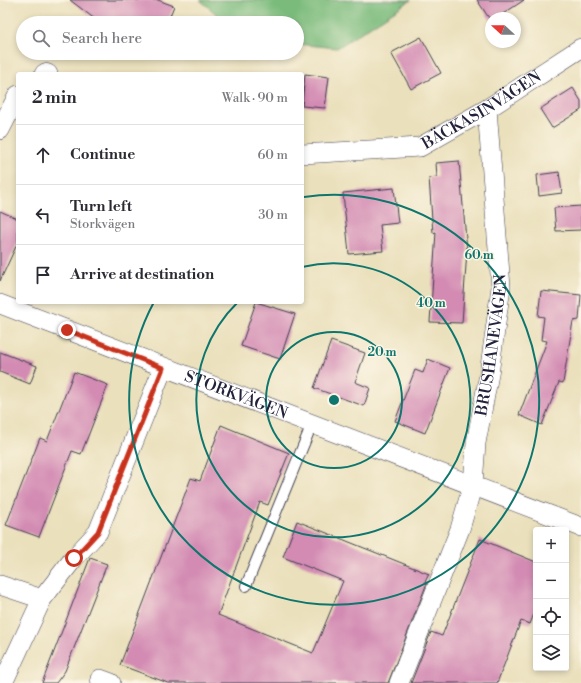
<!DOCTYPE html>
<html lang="en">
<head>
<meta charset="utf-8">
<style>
  :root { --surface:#fff; --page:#f2f2f3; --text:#2b2b33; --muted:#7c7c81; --line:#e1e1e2 }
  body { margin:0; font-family:"Libre Bodoni",serif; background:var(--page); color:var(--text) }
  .controls { position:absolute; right:12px; bottom:12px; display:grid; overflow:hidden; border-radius:4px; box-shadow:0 2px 6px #0003 }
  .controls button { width:36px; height:36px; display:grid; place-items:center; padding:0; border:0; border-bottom:1px solid var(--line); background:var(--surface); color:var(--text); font:20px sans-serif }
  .compass { position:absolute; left:485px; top:12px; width:36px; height:36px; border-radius:50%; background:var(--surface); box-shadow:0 2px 6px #0003; rotate:291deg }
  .stop { position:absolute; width:12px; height:12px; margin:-9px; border:3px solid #c8321e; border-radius:50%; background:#fff }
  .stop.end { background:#c8321e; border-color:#fff; box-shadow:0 1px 4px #0008 }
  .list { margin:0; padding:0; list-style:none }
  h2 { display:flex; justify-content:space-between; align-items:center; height:52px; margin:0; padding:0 16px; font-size:17px }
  h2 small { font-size:13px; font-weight:400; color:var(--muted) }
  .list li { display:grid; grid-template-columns:26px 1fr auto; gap:12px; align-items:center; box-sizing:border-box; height:60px; padding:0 16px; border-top:1px solid var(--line) }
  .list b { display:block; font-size:15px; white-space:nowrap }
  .list p { margin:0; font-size:13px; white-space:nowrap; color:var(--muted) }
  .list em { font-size:13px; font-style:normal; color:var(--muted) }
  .icon { flex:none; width:22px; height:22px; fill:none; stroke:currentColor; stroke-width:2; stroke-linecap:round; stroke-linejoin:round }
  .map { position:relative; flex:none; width:581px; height:683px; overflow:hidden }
  .search { position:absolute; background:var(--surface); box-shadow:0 2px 6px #0003; left:16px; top:16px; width:288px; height:44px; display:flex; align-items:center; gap:10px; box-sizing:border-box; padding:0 14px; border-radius:22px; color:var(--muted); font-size:15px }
  .panel { position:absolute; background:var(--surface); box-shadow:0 2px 6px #0003; left:16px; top:72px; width:288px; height:232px; border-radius:4px }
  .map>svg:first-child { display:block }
</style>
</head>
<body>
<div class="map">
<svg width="581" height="683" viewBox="0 0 581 683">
  <rect width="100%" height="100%" fill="#fcf5e5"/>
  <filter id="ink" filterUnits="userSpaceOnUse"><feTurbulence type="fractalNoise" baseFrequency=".025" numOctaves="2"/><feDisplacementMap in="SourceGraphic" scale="8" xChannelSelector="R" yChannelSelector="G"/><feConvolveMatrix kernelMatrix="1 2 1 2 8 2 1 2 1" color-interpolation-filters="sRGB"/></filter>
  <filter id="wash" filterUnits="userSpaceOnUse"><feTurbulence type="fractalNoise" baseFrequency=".012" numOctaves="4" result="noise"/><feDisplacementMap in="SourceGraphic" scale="16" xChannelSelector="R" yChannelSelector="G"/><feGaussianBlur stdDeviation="0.9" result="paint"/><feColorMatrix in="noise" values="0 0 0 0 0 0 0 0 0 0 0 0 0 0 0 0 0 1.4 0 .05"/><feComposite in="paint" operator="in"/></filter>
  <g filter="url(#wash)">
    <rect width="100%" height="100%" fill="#eae0bc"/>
    <polygon fill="#7abb7c" stroke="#4e6e5c" points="200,0 411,0 337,48 297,44 297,23 227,23"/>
    <g id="blocks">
      <g fill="#d38bb3">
        <polygon points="70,0 158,0 174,6 167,23 100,23"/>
        <polygon points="477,0 524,0 497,18 491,18 491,21"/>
        <polygon points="421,37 441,73 411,89 391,53"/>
        <polygon points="305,74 329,77 325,108 302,106"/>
        <polygon points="573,88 581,101 581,110 552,128 540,109"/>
        <polygon points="459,161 467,250 462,323 430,322 436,232 433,233 429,178 437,177 436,163"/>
        <polygon points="559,172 562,193 539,196 537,175"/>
        <polygon points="394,188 398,223 380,225 383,251 349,254 343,193"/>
        <polygon points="581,206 581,230 556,231 554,208"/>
        <polygon points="0,211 18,219 18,242 0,281"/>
        <polygon points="541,291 581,295 579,320 573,321 563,383 559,382 542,425 519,415 547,341 541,340 544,317 538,316"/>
        <polygon points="256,302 295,314 280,359 241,346"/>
        <polygon points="331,341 365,353 355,382 370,388 364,406 314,388"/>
        <polygon points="0,352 37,366 30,384 0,372"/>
        <polygon points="428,359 450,368 425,433 395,421 415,370 423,373"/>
        <polygon points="74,372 108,385 81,454 72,451 39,537 6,525 40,438 47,441"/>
        <polygon points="221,425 289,453 268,505 260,502 218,615 313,653 343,581 283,557 297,521 429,574 425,582 427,583 388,683 168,683 120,665 191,478 200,481"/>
        <polygon points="480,539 536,562 536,609 530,624 521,621 497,683 411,683 431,632 442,636"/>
        <polygon points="90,558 107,564 65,671 56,683 42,683"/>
      </g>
    </g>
  </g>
  <g filter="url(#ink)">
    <use href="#blocks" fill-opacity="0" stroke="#403e4e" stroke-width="1"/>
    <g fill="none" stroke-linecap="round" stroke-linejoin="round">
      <g stroke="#403e4e" stroke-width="12">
        <polyline id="service" points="246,586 312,424"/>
      </g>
      <g stroke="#403e4e" stroke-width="20">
        <g id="minor">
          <polyline points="44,74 45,73 48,74"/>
          <polyline points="0,130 18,95"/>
          <path id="s1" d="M302 154 420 147 487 109 581 48"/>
          <path id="s2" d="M0 304C193 380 388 451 581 527"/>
          <polyline points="0,585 42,599"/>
          <polyline points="100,679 111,683"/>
          <polyline points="3,683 42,599 74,558 98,532 163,368"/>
          <path id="s3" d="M399 683 460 529 473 484 476 443 489 374 501 287 487 109"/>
        </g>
      </g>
      <use href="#service" stroke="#fff" stroke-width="10"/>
      <use href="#minor" stroke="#fff" stroke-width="19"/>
    </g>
  </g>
  <g fill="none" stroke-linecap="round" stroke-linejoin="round" filter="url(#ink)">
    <polyline stroke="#c8321e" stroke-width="5" points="67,330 163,368 98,532 74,558"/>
  </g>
  <g fill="none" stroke="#0f766e" stroke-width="2">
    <circle cx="334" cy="400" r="68"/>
    <path d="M302 267A137 137 0 1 1 238 302"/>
    <path d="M304 197A205 205 0 1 1 154 302"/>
  </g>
  <g text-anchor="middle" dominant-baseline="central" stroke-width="3" stroke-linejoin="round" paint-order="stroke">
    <g font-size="16" fill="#22223b" stroke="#fcf5e5">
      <text stroke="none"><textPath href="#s1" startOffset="190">BÄCKASINVÄGEN</textPath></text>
      <text stroke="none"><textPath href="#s3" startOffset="353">BRUSHANEVÄGEN</textPath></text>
      <text stroke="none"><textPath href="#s2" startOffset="253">STORKVÄGEN</textPath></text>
    </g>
  </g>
  <circle cx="334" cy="400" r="6" fill="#0f766e" stroke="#fcf5e5" stroke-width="2"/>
  <g font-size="12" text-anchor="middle" font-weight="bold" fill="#0f766e" stroke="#fcf5e5" stroke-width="3" stroke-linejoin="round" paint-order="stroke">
    <text x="479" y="259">60 m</text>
    <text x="431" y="307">40 m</text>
    <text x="382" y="356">20 m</text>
  </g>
</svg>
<div class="controls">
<button>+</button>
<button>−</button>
<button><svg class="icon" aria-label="locate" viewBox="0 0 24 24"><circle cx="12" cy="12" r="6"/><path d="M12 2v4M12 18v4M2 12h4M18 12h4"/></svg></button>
<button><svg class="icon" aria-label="layers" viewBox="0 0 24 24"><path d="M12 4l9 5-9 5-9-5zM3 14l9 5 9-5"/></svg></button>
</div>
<svg class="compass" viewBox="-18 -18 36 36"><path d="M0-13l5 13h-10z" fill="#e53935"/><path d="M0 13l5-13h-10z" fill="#7c7c81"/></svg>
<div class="stop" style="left:74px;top:558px"></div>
<div class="stop end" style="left:67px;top:330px"></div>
<div class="search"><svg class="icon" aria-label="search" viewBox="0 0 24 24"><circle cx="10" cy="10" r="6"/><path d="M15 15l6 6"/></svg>Search here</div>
<section class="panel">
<h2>2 min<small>Walk · 90 m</small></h2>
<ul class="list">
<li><svg class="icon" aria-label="ahead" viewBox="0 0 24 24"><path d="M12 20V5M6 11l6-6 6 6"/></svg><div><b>Continue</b></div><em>60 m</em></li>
<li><svg class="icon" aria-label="left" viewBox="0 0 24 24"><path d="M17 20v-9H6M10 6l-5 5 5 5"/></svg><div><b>Turn left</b><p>Storkvägen</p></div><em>30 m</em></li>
<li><svg class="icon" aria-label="arrive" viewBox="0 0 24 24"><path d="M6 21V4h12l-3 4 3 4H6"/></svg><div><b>Arrive at destination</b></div></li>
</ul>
</section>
</div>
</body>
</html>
